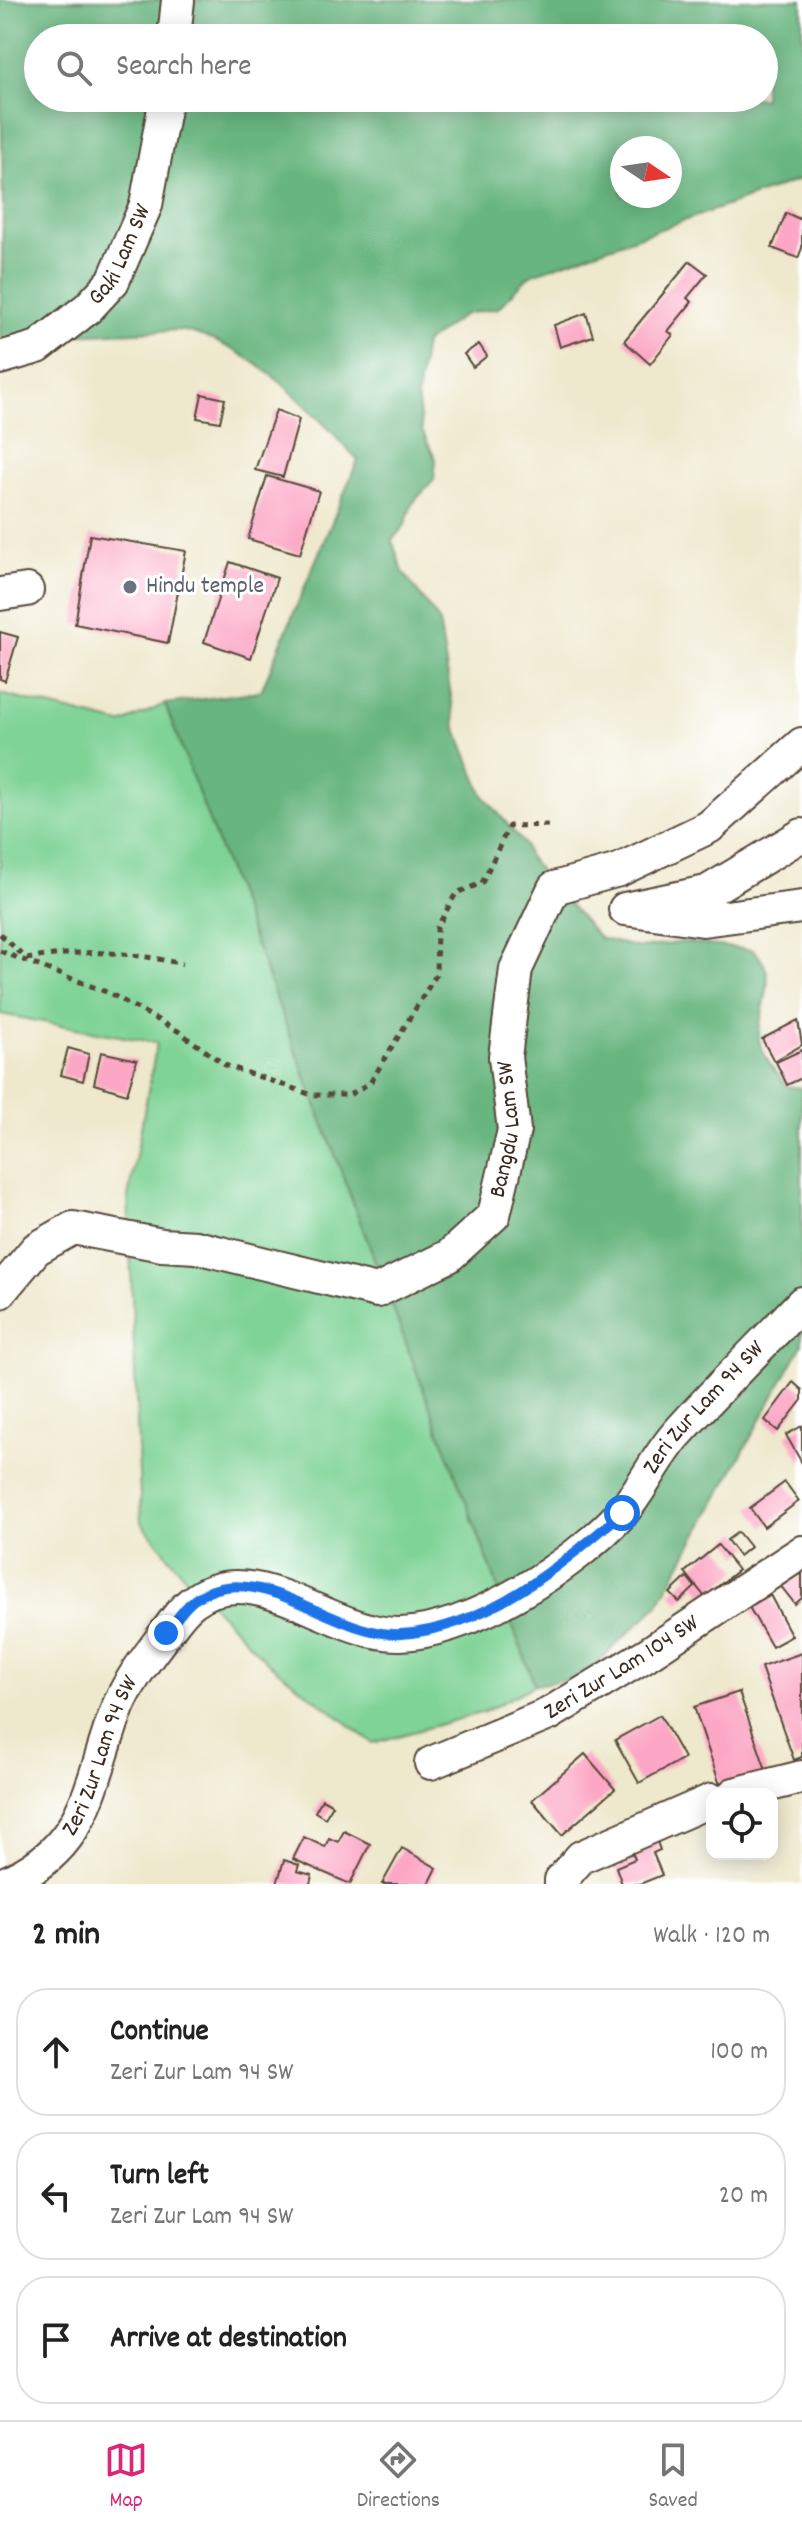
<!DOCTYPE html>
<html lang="en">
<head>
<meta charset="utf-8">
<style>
  :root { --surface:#fff; --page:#f6f6f6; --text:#222; --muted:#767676; --line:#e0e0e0; --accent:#db2777 }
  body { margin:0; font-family:Dekko,sans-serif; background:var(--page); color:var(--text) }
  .controls { position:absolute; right:24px; bottom:24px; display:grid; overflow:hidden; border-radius:16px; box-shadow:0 4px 20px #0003 }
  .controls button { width:72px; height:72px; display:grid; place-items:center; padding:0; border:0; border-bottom:2px solid var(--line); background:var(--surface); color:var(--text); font:40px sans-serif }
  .compass { position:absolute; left:610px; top:136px; width:72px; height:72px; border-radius:50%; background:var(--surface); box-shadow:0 4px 20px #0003; rotate:103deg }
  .stop { position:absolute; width:24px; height:24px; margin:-18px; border:6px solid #1a73e8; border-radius:50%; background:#fff }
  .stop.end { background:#1a73e8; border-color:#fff; box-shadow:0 2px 8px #0008 }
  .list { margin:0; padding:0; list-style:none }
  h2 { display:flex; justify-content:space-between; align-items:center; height:104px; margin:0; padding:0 32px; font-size:34px }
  h2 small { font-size:26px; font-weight:400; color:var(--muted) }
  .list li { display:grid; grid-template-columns:52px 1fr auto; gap:24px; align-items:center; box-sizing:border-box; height:128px; margin:0 16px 16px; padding:0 16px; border:2px solid var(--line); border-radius:32px }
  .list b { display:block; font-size:30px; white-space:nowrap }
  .list p { margin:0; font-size:26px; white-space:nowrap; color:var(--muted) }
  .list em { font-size:26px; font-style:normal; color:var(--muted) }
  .icon { flex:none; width:44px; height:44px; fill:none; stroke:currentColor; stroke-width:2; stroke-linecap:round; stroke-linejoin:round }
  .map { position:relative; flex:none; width:802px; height:1884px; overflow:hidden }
  .search { position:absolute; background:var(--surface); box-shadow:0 4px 20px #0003; left:24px; right:24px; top:24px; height:88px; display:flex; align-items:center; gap:20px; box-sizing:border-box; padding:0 28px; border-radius:44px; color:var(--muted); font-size:30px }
  .sheet { height:536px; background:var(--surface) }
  nav { display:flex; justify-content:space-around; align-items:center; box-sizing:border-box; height:112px; border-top:2px solid var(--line); background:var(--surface); font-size:22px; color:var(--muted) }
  nav a { display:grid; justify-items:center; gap:4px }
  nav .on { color:var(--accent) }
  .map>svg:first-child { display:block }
</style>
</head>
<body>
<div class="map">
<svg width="802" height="1884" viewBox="0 0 802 1884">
  <rect width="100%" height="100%" fill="#fff"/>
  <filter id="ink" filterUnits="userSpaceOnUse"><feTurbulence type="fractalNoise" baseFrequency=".0125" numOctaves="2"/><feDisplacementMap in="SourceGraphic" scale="16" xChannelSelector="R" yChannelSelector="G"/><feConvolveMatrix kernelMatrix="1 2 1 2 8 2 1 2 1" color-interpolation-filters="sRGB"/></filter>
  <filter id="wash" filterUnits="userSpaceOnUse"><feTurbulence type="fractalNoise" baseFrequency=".006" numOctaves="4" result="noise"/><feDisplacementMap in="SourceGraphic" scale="32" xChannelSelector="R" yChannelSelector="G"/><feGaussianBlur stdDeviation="1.8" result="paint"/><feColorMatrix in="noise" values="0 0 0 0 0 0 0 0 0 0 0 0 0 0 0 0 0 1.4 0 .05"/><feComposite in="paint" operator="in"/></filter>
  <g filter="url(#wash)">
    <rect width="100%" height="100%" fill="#eee8cc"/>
    <polygon fill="#7fd396" stroke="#5d7e5a" stroke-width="2" points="0,694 121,724 165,704 535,1685 484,1712 373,1743 267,1662 185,1577 141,1522 128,1198 157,1043 0,1014"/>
    <path fill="#67b57f" stroke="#51704e" stroke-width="2" fill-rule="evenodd" d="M0 0H802V179L530 275 498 308 465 314 425 343 417 396 422 431 436 460 434 479 412 504 405 525 392 540 403 572 439 621 456 728 483 795 524 844 529 858 599 938 640 948 684 942 753 950C783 977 758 1006 759 1038 761 1056 776 1072 787 1086L802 1088V1345L658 1605 597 1663 569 1679 535 1685 165 704 261 691 358 460C306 405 258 348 181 330L0 338 3 218ZM38 38H764V98H38ZM622 148H670V196H622Z"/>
    <g id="blocks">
      <g fill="#fca7c5">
        <polygon points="786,213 802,220 802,248 798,258 772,248"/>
        <polygon points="690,261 707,274 687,298 692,302 668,331 673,335 650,364 624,341"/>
        <polygon points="586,313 593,336 560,347 554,325"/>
        <polygon points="479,344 487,356 473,367 464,354"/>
        <polygon points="202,394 225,399 220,422 197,418"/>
        <polygon points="276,410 299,419 283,477 255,470"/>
        <polygon points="267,476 319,491 300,554 248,539"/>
        <polygon points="90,535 186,551 168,643 75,624"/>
        <polygon points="230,562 277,578 251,658 204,642"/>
        <polygon points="0,632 18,637 5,681 0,679"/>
        <polygon points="798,1020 802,1045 774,1061 762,1039"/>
        <polygon points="68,1048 89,1054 83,1081 61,1075"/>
        <polygon points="802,1050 802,1078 787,1085 776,1062"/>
        <polygon points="101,1052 137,1060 127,1094 94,1084"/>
        <polygon points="793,1382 802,1390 802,1400 778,1431 765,1420"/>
        <polygon points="802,1426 802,1463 786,1435"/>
        <polygon points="785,1482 799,1501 764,1527 750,1508"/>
        <polygon points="738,1532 750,1547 739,1556 727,1540"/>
        <polygon points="718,1545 738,1570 705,1597 685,1572"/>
        <polygon points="802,1569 802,1598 795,1604 780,1585"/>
        <polygon points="687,1577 695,1587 679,1602 670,1593"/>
        <polygon points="770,1595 792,1636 772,1647 749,1607"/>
        <polygon points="802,1653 802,1757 794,1760 761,1667"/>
        <polygon points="739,1692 767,1773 721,1788 694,1707"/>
        <polygon points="660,1715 684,1758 639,1783 615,1740"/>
        <polygon points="585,1754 615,1789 562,1835 532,1800"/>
        <polygon points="322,1799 333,1805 325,1818 315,1812"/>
        <polygon points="344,1831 370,1844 350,1884 293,1859 304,1837 325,1847 329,1838 338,1842"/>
        <polygon points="655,1836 660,1850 653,1853 662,1875 640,1884 622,1884 616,1867 635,1859 629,1846"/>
        <polygon points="402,1848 437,1868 429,1884 382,1884"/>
        <polygon points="284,1860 299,1865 297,1871 312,1875 310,1884 277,1884"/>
      </g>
    </g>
  </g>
  <g filter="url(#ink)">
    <use href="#blocks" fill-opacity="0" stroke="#564638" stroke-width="2"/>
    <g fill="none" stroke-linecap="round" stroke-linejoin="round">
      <g stroke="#564638" stroke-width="36">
        <g id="minor">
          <polyline points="174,38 178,0"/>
          <path id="s1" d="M0 358 38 347 88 308 113 281 146 205 166 98"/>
          <polyline points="0,594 27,590"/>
          <polyline points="802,835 707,892 625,909 703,920 802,907"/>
          <path id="s2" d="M0 1292 36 1249 73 1228 162 1245 196 1247 377 1291 449 1256 494 1215 514 1130 505 1057 516 969 554 888 619 870 709 827 802 744"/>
          <path id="s3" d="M431 1763 549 1714 646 1655 802 1552"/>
          <polyline points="734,1794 802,1777"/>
          <path id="s4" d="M3 1884C87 1849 88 1789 115 1715 125 1686 144 1662 162 1638 171 1626 182 1609 194 1601 255 1555 334 1637 401 1634 474 1630 573 1566 621 1514 642 1490 655 1459 676 1435 717 1389 760 1347 802 1303"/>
          <polyline points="561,1884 561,1880 581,1857 712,1800"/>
        </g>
      </g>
      <g stroke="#564638" stroke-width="5" stroke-dasharray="6 6" stroke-linecap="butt">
        <path d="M0 934 27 959C82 949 127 951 182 964"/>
        <polyline points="0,951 109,993 178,1031 225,1065 312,1095 349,1095 370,1083 436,975 437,928 456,893 482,883 509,826 553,825"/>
      </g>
      <use href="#minor" stroke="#fff" stroke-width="32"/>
    </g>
  </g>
  <g fill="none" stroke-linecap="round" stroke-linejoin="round" filter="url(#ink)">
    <path stroke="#1a73e8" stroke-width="10" d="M166 1633C174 1623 183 1608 194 1600 256 1554 334 1638 401 1634 487 1628 560 1566 622 1513"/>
  </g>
  <circle fill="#6b7280" stroke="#fff" stroke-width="3" cx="130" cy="587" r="8"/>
  <g text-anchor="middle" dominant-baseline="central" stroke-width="6" stroke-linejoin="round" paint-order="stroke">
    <g font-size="24" fill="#3b2a1e" stroke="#fff">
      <text stroke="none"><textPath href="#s1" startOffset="166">Gaki Lam SW</textPath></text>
      <text stroke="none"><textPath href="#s2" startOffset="638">Bangdu Lam SW</textPath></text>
      <text stroke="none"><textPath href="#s4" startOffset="960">Zeri Zur Lam 94 SW</textPath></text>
      <text stroke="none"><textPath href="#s3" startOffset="214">Zeri Zur Lam 104 SW</textPath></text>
      <text stroke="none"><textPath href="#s4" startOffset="168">Zeri Zur Lam 94 SW</textPath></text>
    </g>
    <g font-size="24" fill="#5b616d" stroke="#fff" text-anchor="start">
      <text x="146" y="587">Hindu temple</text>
    </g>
  </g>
</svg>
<div class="controls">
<button><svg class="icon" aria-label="locate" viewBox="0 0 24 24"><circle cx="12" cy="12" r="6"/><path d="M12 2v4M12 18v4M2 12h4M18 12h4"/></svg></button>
</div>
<svg class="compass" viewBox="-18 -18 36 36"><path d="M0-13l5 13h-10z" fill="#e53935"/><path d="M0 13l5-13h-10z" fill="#767676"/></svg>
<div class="stop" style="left:622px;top:1513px"></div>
<div class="stop end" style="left:166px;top:1633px"></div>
<div class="search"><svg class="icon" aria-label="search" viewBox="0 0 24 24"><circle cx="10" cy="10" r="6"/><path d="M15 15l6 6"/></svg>Search here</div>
</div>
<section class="sheet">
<h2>2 min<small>Walk · 120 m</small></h2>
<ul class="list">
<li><svg class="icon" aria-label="ahead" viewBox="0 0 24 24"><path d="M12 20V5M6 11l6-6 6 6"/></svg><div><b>Continue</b><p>Zeri Zur Lam 94 SW</p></div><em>100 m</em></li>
<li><svg class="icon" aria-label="left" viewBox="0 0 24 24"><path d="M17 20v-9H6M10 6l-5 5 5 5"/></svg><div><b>Turn left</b><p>Zeri Zur Lam 94 SW</p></div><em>20 m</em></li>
<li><svg class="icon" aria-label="arrive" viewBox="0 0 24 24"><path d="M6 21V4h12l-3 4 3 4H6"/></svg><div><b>Arrive at destination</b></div></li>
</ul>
</section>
<nav>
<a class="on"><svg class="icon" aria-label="map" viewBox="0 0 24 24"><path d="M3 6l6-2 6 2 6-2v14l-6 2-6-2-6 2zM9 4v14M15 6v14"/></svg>Map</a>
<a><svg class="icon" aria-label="directions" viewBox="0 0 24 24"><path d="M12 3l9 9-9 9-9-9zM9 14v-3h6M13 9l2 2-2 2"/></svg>Directions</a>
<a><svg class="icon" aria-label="saved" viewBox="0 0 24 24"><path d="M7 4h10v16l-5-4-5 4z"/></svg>Saved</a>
</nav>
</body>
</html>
